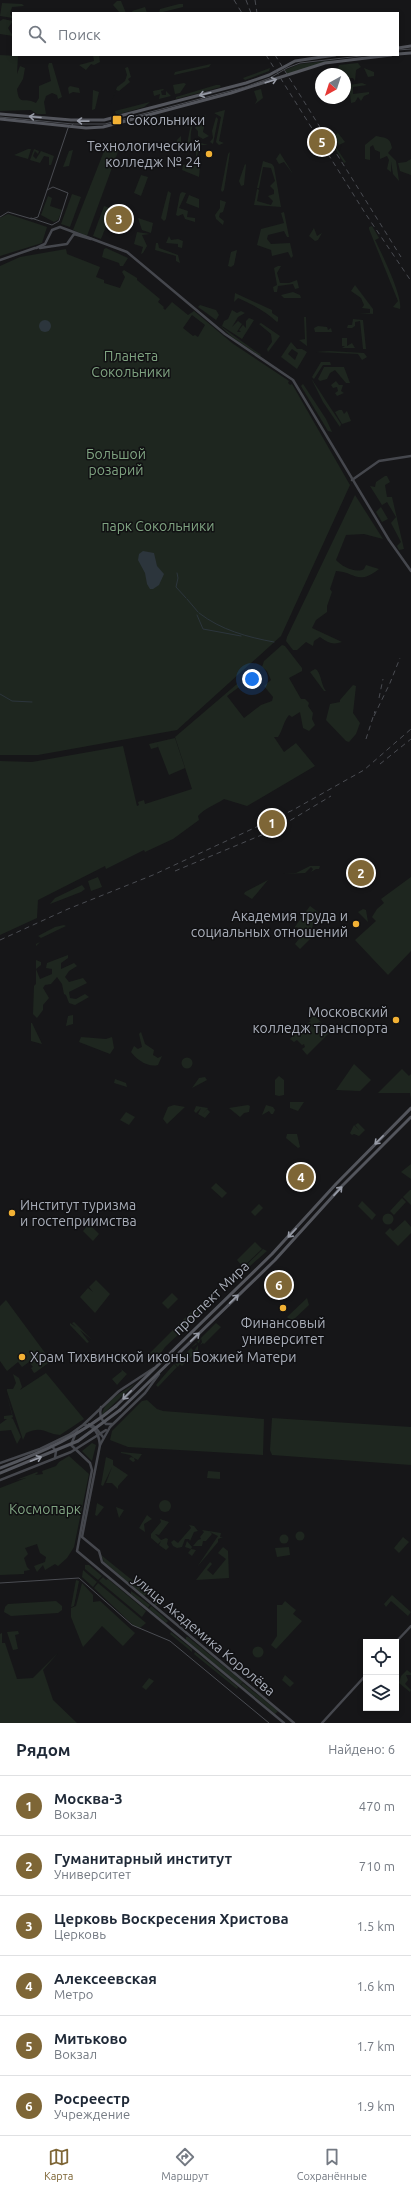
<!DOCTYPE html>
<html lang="ru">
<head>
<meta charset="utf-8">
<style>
  :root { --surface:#fff; --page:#f6f6f7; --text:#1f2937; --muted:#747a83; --line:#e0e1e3; --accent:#7e6636 }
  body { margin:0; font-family:Ubuntu,sans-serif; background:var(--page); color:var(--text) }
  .controls { position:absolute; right:12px; bottom:12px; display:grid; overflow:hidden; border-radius:0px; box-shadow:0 2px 6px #0003 }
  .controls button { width:36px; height:36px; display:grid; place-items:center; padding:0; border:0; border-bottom:1px solid var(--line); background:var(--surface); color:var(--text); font:20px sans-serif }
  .compass { position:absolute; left:315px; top:68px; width:36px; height:36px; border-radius:50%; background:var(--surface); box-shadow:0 2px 6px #0003; rotate:219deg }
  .you { position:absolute; left:252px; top:679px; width:14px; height:14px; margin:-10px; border:3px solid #fff; border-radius:50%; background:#1a73e8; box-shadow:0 0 0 6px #1a73e833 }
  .badge { display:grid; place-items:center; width:26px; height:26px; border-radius:50%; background:var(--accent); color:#fff; font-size:13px; font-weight:700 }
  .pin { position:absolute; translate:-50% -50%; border:2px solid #fff; box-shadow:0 1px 4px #0006 }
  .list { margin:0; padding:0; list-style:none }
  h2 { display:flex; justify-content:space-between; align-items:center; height:52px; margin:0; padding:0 16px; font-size:17px }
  h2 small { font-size:13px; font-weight:400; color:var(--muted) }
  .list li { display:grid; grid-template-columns:26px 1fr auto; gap:12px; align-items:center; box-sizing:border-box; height:60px; padding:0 16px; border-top:1px solid var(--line) }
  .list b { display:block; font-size:15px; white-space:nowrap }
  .list p { margin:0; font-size:13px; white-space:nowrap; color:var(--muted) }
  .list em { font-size:13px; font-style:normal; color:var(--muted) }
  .icon { flex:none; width:22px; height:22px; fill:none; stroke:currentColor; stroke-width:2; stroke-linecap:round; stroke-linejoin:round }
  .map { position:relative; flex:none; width:411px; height:1723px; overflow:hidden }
  .search { position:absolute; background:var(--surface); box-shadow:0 2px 6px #0003; left:12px; right:12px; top:12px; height:44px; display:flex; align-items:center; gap:10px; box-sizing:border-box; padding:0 14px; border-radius:0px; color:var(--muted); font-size:15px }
  .sheet { height:412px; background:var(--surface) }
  nav { display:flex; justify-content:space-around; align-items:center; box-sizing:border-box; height:56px; border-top:1px solid var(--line); background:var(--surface); font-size:11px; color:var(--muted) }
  nav a { display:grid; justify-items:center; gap:2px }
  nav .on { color:var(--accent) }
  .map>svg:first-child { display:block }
</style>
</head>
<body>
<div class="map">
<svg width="411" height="1723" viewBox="0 0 411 1723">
  <rect width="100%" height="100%" fill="#161618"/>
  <g fill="#1e261f" fill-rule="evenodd">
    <polygon points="117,1 121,1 126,13 120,13 113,5"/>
    <polygon points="2,3 22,4 24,6 12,7 10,14 13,18 0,16"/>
    <polygon points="179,4 183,4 183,7 159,13 160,9"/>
    <polygon points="145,7 147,13 133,13 132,11"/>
    <polygon points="3,19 13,21 8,28 13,36 0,34 0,21"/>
    <path d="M0 55 18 56 17 74 20 66 25 68 23 79 17 89C19 107 24 96 36 103L39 98V86L51 81 48 66 49 63H52L62 97 58 99 57 95 52 93 46 96 44 102 46 114H37L31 110 0 111Z"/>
    <polygon points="93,55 99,55 100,62 94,65 91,64 86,70 79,65 94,61"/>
    <polygon points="334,60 288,75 285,70 300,64"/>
    <polygon points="358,63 361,67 356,70 355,81 353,78 348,78 343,71 337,71 339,65"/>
    <polygon points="211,64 209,67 174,75 175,72"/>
    <polygon points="128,67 131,77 128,79 130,82 119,91 116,90 110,106 117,87 125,81 127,75 125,68"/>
    <polygon points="270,68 269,71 245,80 243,78"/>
    <polygon points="364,68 374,72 374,76 368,77"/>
    <polygon points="184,83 186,84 180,93 175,94 173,85"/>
    <polygon points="362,83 367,85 353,87 353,94 369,92 369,94 364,96 361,101 358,97 355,102 351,103 349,85"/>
    <polygon points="216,85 220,85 221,87 176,99 176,97"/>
    <polygon points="70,86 79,88 80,93 73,92 69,94 68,88"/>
    <polygon points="163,89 164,90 161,91 162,95 166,95 166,91 171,96 159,99 160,94 154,96 153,91"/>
    <polygon points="261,89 263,98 255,104 257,100 254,91"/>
    <polygon points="93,90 99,92 95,109 92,110"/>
    <polygon points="150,102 144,107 116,115 115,111"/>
    <polygon points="225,110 219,141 224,143 219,145 216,142 221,117 214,113"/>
    <polygon points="205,115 206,116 203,132 209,136 203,139 198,136 198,131 195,128 198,122 197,120"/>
    <path d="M196 117C194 121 192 127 191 132 190 140 192 145 188 152L186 150 192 118Z"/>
    <polygon points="216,117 218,119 213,144 210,142 213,138 212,131"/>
    <polygon points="323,129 346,162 344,163"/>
    <polygon points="338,133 345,142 339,145 333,136"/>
    <polygon points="181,136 181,149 177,152 177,140"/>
    <path d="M376 136C386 138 390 137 392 148L388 153 396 161 399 181 393 174 391 162V172L387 169 389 160 387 156 380 159V152L375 150 373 145 370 147V160L365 159V145Z"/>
    <polygon points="108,141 120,146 87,236 73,230"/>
    <polygon points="194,141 208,145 201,145 196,158 196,148 193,148 191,152"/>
    <polygon points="28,149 31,149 28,159 14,155"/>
    <polygon points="34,149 39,151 38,154 35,151 33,156 36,159 41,151 54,156 51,165 49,165 49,157 44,156 40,163 30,160"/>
    <polygon points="73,150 69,166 63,167 69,151"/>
    <polygon points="230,152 224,190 222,192 221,190 228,154"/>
    <polygon points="280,153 293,174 284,162 279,164 276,159"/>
    <polygon points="190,158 194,161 194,165 200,167 199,177 182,170 183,165 188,164"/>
    <polygon points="411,159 411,175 400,171 398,163 406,162"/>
    <polygon points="263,161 272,164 274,167 281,207 254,205 257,189 259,190 257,201 271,205 273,201 268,196 274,194 274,190 270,186 275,181 271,168 263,167 259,188 257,188"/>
    <polygon points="245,164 246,165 244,185 241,186 239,181"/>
    <polygon points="141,175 148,177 141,196 134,193"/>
    <polygon points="168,191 171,193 166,219 164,221 161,218"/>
    <polygon points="182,192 186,193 179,208 188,211 187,217 195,218 195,222 185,219 183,214 178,216 176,215 180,194"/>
    <polygon points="72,194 81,197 70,227 61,224"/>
    <polygon points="189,195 199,199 199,208 186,203"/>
    <polygon points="48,196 52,198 50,206 62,210 58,220 54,222 41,215"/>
    <polygon points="220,200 226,202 223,212 220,213 219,217 224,221 223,225 216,219 215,215 220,208"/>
    <polygon points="104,206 113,209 101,239 93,236"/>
    <polygon points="284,212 289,237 287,237 284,231 268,235 267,239 271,244 290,243 293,256 291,258 288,252 272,256 271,250 257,245 261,229 284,223 281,213"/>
    <polygon points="8,214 47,227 42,243 0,256 0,218"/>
    <polygon points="138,218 153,223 151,233 142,230"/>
    <path d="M372 226 379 238 375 240C382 254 403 297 400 309L393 307 398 301 369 229V227Z"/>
    <polygon points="314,228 317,236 322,233 318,240 315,241 309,236"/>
    <polygon points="137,232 150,234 142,235 147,246 143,253 141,254 143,247 134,244"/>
    <polygon points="169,236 171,240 178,239 183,241 182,248 178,247 178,244 166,243"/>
    <polygon points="156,243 158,243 159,248 178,255 180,263 176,261 176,256 155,250"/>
    <polygon points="106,248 128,258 123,266 120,266 119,263 102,257 104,249"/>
    <path d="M66 249 67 254 100 267 96 277 104 280V283L120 288 125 277 122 272 124 270 137 278V280L160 299 158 302 164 307 163 308 165 310 172 302 188 315 194 311 232 343 289 381 288 383 290 385 292 384 350 485 281 636 177 730 38 755H0V266L20 257ZM192 315 205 325 198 337 195 335 193 336 183 328Z"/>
    <polygon points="237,250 234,265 231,267 228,266 231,252"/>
    <polygon points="278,266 281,266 277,273 280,283 289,283 297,280 299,288 295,289 293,284 278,286 277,292 274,292 273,287 277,285 274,268"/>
    <polygon points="355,285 373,309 373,314 359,313 370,313 370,309 362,308 364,305 361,298 351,291"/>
    <polygon points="293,292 300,295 301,298 284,298 281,295"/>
    <path d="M235 293 272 310V313L278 317V321L277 322C265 311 252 304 238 298L234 302Z"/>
    <polygon points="200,305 216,310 219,315 216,320 198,307"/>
    <polygon points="232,310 237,313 241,311 245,313 238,317 232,327 238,321 242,324 237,332 241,332 239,330 243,325 246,328 246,321 249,318 254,320 242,339 222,326 224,321 228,319"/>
    <polygon points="304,317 306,317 307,346 299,340 305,339"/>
    <polygon points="353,319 363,320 366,349 363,349 360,321 355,322 355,326 352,328 347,328 348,325 352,325"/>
    <polygon points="261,323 280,336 268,352 267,349 272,342 271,334 259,324"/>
    <polygon points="219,325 261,355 260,356 232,337"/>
    <polygon points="318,326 327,327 328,330 331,328 332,332 315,332 314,328"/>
    <polygon points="342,338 347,338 347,346 352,343 355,348 342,348 345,346 342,346"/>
    <path d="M291 342 297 349H302L307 352 297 369 281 357ZM292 349 298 353 295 360 288 354Z"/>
    <polygon points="329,351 364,353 367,357 362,360 358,354 316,352"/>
    <polygon points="321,362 330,362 331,365 323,365 314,379 312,377"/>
    <polygon points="324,367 344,367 350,383 346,383 335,370 330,373 327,379 320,381 318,379"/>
    <polygon points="311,378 341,424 340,427 323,402"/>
    <polygon points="336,381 339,385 343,385 341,391 344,393 337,396 335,393 338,391 337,387 333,388 331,385"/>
    <polygon points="303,384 326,419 332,432 328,431 301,386"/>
    <polygon points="339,410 342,410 344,414 347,411 351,421 342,424 335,412"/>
    <polygon points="385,476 387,476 390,482 385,485 387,497 392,497 404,549 399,550 397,546 401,542 391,523 396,517 387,502 382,505 370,486 375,487 376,482"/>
    <path d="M355 495 383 539 364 534 346 535 336 560C341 566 356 574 364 569L366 565 379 569C357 586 356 572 336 571L330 589 332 592 327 606V612L316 620 312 628 342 642C333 645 328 643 320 637L314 641 313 646 306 642 297 650H293L286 641 287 637Z"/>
    <polygon points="381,507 388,519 382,522 376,512"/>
    <path d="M282 645 285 646 302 668V671L289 678 301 699H305L309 703 308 706 313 713 312 719 315 725 309 731 303 728 300 712 292 717 289 715C283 722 283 730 278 737H274L284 752 296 743 315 766 247 806 224 799C215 805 205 808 198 816L199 820 173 839 145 852 144 850 106 869 105 866 38 900 37 918 0 935V761L32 762 123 746 137 806 139 805 138 802 144 800 145 804 192 789 175 737 237 684 239 687 227 696 244 718 261 705 272 701 273 697 264 686 271 680 267 671 262 667 264 661Z"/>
    <path d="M315 669 317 670C322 677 321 685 326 691H324L310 672Z"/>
    <polygon points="353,685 356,686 353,713 360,723 356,734 349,742 346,741 326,720 330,704 340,702 340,700"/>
    <polygon points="175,738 185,768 169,775 157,744 158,747 151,749 149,744"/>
    <polygon points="310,866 320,866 319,869 316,869 311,872 313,869 311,867 305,873 283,874 296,873"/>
    <polygon points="98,877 102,887 91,891 88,881"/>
    <polygon points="411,877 411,951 388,975 355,940 376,921 372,917 377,909 384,903 381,899"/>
    <polygon points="268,880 252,899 244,894 245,892"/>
    <polygon points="82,885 85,889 81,892 50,904 55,898"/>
    <polygon points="310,906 318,912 319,918 313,924 312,929 316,933 300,949 295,944 302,935 301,931 297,927 294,928"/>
    <polygon points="363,909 366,910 368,922 358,912"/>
    <polygon points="64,925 66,926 41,938 38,936 55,927"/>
    <polygon points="40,942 36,946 36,960 41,962 41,965 36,969 40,979 52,974 52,969 46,968 47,963 68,955 68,958 61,963 61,969 74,963 77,966 69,971 65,977 69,982 83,978 87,983 69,992 70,998 76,999 85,994 89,997 75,1005 69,1003 66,995 64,994 62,984 57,977 51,984 45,985 43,988 49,998 43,1005 43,1010 37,1018 33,1014 34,986 36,984 36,944"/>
    <polygon points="73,1015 73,1024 66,1026 68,1016"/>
    <polygon points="314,1015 322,1023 320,1022 312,1026 320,1023 326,1033 328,1030 330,1032 307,1055 302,1049 305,1047 304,1044 302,1045 297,1040 294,1042 290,1039 296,1032 301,1031 300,1029 311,1021 309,1020"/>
    <polygon points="31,1023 32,1023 42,1044 31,1041"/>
    <path d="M141 1032 145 1044 154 1050 153 1055 158 1058 162 1056 158 1065C148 1068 136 1059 131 1052L134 1046 138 1049 142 1047 139 1034Z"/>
    <polygon points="81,1037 106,1039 112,1037 114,1048 110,1054 79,1042"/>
    <circle cx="187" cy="1063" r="5.5"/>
    <polygon points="354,1064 371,1080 360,1091 336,1090"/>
    <polygon points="402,1069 409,1076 411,1074 411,1099 410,1093 378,1093"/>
    <polygon points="279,1076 284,1080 284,1095 279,1096 275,1095 275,1080"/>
    <polygon points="205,1077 207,1080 192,1088 199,1078"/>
    <polygon points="115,1079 126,1083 127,1087 114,1083"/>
    <polygon points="290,1102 304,1102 298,1111 290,1108"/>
    <polygon points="174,1105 185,1107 167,1124 163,1119 168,1107"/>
    <polygon points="248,1105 250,1106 249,1112 244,1113 240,1117 229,1108"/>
    <polygon points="266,1105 273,1107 275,1110 273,1114 271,1114 269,1111 262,1115"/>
    <polygon points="196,1106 208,1108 203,1114 207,1109 210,1112 205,1118 198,1114 201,1108 196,1113 194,1111"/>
    <polygon points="126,1112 135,1117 129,1125 120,1120"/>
    <polygon points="358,1123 365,1130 359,1136 354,1134 352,1135 350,1133 354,1125 359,1130 355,1125"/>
    <polygon points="287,1134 297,1134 300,1147 298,1148 286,1138"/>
    <polygon points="411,1164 411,1179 401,1172"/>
    <polygon points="216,1183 227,1193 222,1198 211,1188"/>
    <polygon points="410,1190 411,1190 411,1205 403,1197"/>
    <polygon points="402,1198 406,1202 394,1215 390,1211"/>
    <polygon points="362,1201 376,1215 372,1220 358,1206"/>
    <polygon points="259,1204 263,1208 255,1216 251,1212"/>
    <circle cx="388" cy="1219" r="5.5"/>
    <polygon points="405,1220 411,1227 411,1233 398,1246 385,1233 390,1228 393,1231"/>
    <polygon points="89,1224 99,1234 93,1241 83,1231"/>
    <polygon points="255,1242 262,1249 243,1267 237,1260"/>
    <polygon points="263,1249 267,1251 241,1274 239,1272"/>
    <polygon points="96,1280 110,1294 95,1313 80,1297 88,1288 93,1292 89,1287"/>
    <polygon points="172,1293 178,1299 168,1309 162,1303"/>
    <polygon points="307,1298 309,1305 291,1322 287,1317"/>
    <polygon points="6,1300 51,1361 36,1372 34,1373 31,1368 33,1367 29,1362 22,1367 18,1362 7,1371 0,1361 0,1306"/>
    <polygon points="198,1305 203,1310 202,1312 165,1347 159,1356 152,1360 148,1355"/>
    <polygon points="72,1323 74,1322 92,1340 80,1330 89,1342 87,1343 70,1325 70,1323 76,1327"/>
    <polygon points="216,1323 221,1327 204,1344 203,1343 200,1345 202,1342 201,1338 199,1343 197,1342"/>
    <polygon points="196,1343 197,1344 191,1348 194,1351 198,1345 198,1350 182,1366 180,1364 178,1367 175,1364"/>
    <polygon points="174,1364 177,1367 158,1387 156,1385"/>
    <polygon points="121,1369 127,1374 117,1385 112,1379 122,1371"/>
    <path d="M46 1373 84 1419 60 1435C46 1434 43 1425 26 1433L23 1440 7 1391V1389H13L16 1383 13 1374 19 1378 22 1387 20 1390Z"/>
    <path d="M137 1382 102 1415C104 1399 126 1391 137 1382Z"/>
    <polygon points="6,1391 13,1417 11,1418 13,1419 21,1437 17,1444 11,1430 0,1431 0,1424 7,1419 4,1419 4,1416 12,1415"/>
    <polygon points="147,1400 157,1409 163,1411 264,1419 263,1455 128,1447 110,1440 112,1431 142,1401"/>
    <polygon points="272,1418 411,1427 411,1465 272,1455 270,1450"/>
    <polygon points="92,1443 96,1445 92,1461 82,1451"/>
    <polygon points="121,1453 121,1452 142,1454 138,1460 134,1458 135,1461 133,1462 129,1459 131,1457 134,1458 130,1455"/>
    <polygon points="69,1456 89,1474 74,1547 67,1558 58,1566 55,1564 45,1570 43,1565 37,1572 34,1566 45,1562 46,1557 40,1553 37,1544 25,1548 28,1554 24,1558 27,1567 30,1570 24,1571 24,1574 0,1575 0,1488 26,1478 16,1480 37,1472 38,1473 35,1475 43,1474 42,1471 56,1466 59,1462"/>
    <polygon points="106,1457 113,1460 113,1465 128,1475 118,1486 118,1489 112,1483 106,1483 112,1467 103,1486 101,1485"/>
    <polygon points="208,1471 220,1472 220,1479 207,1478"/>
    <circle cx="165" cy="1506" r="6"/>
    <polygon points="97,1503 104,1507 97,1516 95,1515"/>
    <polygon points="116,1507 124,1510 119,1518"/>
    <polygon points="147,1515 152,1519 144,1524 145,1532 139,1528"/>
    <polygon points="160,1519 169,1522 159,1535 155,1534 161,1540 166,1538 168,1539 167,1544 169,1547 166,1550 159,1545 161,1541 158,1544 151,1538 151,1534 161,1522"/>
    <polygon points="189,1525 194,1526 198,1531 194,1532 190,1541 189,1539 185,1539 182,1547 177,1548 173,1546 171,1542 174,1540 178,1543 191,1528"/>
    <polygon points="202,1530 221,1533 220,1537 223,1537 218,1539 218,1542 197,1567 218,1536 210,1532 212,1534 206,1541 203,1541 202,1546 193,1546 198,1540 201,1539 200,1537 204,1532"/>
    <circle cx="300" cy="1536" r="4.5"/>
    <circle cx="284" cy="1539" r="4.5"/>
    <polygon points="403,1537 409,1542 399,1553 394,1548"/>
    <polygon points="187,1541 192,1547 191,1549 196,1550 192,1556 188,1553 191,1549 185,1547"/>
    <polygon points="223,1547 228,1551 229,1578 196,1580 210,1562 212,1564 207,1570 213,1575 226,1559 218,1553"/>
    <polygon points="289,1547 290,1555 277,1557 275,1548"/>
    <polygon points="101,1555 158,1601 158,1605 155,1605 155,1602 146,1594 144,1596 104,1562"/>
    <polygon points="85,1565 89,1565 102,1576 98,1580 85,1569"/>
    <polygon points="83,1570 97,1582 93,1587 82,1577"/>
    <polygon points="103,1577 106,1580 108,1579 146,1611 142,1617 99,1581"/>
    <polygon points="76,1580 79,1581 74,1606 71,1607"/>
    <polygon points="82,1583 93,1595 93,1602 100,1601 135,1633 123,1646 102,1626 83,1647 71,1617 71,1608 76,1606"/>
    <polygon points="98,1583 146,1623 140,1628 135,1627 94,1588"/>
    <polygon points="131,1591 150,1605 148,1608 131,1594"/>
    <polygon points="392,1595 411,1612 408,1616 391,1601 386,1607 384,1604"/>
    <polygon points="56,1601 62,1606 62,1610 58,1613 11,1616 4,1612 5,1607 8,1604"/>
    <polygon points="285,1601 292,1607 289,1611 292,1607 296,1610 293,1614 302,1621 276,1649 271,1645 277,1636 277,1605 282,1605"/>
    <polygon points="151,1606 168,1621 166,1623 149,1609"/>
    <polygon points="18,1631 19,1634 15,1635 18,1649 13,1650 7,1632"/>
    <polygon points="171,1632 192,1649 192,1652 170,1634"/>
    <polygon points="2,1633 2,1643 5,1643 17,1679 33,1678 58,1653 43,1670 53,1700 77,1723 0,1723 0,1634"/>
    <polygon points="186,1637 188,1637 243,1682 240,1685 186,1640"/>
    <circle cx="258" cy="1652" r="5.5"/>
    <polygon points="195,1652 238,1687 237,1689 194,1654"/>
    <polygon points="407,1670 411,1673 411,1675 406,1675 408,1680 405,1684 411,1690 410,1692 399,1683 401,1676"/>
    <polygon points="285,1675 294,1683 290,1687 282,1680"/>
    <polygon points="149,1678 154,1681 146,1690 142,1687"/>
    <polygon points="243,1683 278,1711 275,1714 241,1685"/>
  </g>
  <g fill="#2c353c">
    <circle cx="45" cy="326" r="6"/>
    <polygon points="143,551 154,553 157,566 164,574 159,585 153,589 150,589 147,584 145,573 138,560 139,554"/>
  </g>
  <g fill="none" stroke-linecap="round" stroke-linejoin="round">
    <g stroke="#2c353c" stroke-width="1">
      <polyline points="177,573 178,578 176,587 186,598"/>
      <polyline points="187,599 198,612"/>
      <path d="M199 613C221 630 247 637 274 642"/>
      <polyline points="197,615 203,629 241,636"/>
      <polyline points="0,694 12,701 32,702"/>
    </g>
    <g stroke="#45474d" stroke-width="2.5">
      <polyline points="36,248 45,244 52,230 60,227 127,252 225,334 293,380 389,540 411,571"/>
      <polyline points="40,248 67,244 74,234 91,239"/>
      <polyline points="0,260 35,248"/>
      <polyline points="352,480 379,461 411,456"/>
      <path d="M101 1407C99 1414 100 1419 106 1424H112"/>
      <polyline points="89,1424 95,1427 103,1437"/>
      <path d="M84 1425C95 1424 99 1436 100 1445"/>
      <polyline points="110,1427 100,1445 82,1537 99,1551 102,1562 294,1723"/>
      <polyline points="110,1427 145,1393 159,1374"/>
      <polyline points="77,1430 71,1445 90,1463 92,1470 77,1551 284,1723"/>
      <polyline points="51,1445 56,1451 55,1458"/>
      <polyline points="0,1463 40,1449 69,1435 83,1425 119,1391 154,1368"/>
      <polyline points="0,1480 71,1452 106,1430"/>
      <polyline points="396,1642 411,1626"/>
      <polyline points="322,1723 366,1675"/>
    </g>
    <g stroke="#53555c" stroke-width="3">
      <polyline points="398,48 411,46"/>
      <polyline points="398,54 411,53"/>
      <polyline points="0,114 71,120 104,120 246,83 269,75 295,61 335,55"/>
      <polyline points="0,119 86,128 103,127 231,93 325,63 391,55"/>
      <polyline points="116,1406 272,1254 336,1184 411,1108"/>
      <polyline points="120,1410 275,1260 343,1185 411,1117"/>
    </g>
    <g stroke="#4a4c52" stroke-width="1">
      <polyline points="398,50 411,49"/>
      <polyline points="0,117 73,124 105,124 245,87 270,78 287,68 300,63 369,55"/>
      <polyline points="0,217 8,212 32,219 38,217 68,128 73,124"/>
      <polyline points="31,218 52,225 59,221 68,193 53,187 47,190"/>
      <polyline points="0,1583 79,1578 132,1625 170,1641 269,1723"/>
    </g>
    <g stroke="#4a4c52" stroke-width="1" stroke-dasharray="5 4" stroke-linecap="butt">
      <polyline points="234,0 242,13"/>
      <polyline points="246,0 251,13"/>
      <polyline points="255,0 257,13"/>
      <polyline points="266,55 365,213 411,281"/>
      <polyline points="275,55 401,257"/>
      <polyline points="379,698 383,679"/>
      <polyline points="374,716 390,683 400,658"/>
      <polyline points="366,739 375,711"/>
      <polyline points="380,764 411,739"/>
      <polyline points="175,871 276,829 331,796"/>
      <polyline points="0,940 68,909 153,875 293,810 364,770 411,729"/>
    </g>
    <g stroke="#53555c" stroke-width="3">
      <path d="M0 1468C43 1452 81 1435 116 1406"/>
      <polyline points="0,1473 78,1441 120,1410"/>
    </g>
  </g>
  <defs><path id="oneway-shaft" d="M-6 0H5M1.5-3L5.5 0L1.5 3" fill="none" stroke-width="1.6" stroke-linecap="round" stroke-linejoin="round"/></defs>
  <g stroke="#979ba6">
    <use href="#oneway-shaft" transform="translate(271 81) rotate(-17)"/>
    <use href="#oneway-shaft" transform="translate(205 94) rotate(165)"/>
    <use href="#oneway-shaft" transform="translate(35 117) rotate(-175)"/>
    <use href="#oneway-shaft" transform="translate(83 121) rotate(-179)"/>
    <use href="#oneway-shaft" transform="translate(379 1140) rotate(135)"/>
    <use href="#oneway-shaft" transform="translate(338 1191) rotate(-47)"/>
    <use href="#oneway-shaft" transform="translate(292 1233) rotate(133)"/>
    <use href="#oneway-shaft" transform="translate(234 1299) rotate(-44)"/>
    <use href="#oneway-shaft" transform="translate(195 1337) rotate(-44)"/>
    <use href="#oneway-shaft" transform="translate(127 1395) rotate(135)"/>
    <use href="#oneway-shaft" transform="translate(36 1459) rotate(-21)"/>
  </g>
  <g fill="#f2b134" stroke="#111113" stroke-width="1.5">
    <rect x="112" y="115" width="10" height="10" rx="2"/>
    <circle cx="209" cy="154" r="4"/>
    <circle cx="356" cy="924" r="4"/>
    <circle cx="396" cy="1020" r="4"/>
    <circle cx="12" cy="1213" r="4"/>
    <circle cx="283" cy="1308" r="4"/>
    <circle cx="22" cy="1357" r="4"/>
  </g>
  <g text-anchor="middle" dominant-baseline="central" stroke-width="3" stroke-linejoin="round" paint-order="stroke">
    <g font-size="14" fill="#a8adb8" stroke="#111113" text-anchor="start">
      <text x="126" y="120">Сокольники</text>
      <text x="201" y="146" text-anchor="end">Технологический<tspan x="201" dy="16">колледж № 24</tspan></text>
      <text x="348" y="916" text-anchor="end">Академия труда и<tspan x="348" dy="16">социальных отношений</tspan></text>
      <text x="388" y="1012" text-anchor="end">Московский<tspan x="388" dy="16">колледж транспорта</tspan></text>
      <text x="20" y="1205">Институт туризма<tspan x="20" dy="16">и гостеприимства</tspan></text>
      <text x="283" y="1323" text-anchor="middle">Финансовый<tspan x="283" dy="16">университет</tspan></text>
      <text x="30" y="1357">Храм Тихвинской иконы Божией Матери</text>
    </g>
    <g font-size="14" fill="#7fa381" stroke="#111113">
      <text x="131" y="356">Планета<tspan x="131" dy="16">Сокольники</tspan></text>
      <text x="116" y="454">Большой<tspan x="116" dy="16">розарий</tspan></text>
      <text x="158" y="526">парк Сокольники</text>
      <text x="45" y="1509">Космопарк</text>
    </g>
    <g font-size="14" fill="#a8adb8" stroke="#111113">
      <text transform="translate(211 1298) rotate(-44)">проспект Мира</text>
      <text transform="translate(204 1635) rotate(40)">улица Академика Королёва</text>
    </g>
  </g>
</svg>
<div class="controls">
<button><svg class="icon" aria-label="locate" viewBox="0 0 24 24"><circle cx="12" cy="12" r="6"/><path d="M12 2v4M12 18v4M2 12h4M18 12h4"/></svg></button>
<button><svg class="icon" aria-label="layers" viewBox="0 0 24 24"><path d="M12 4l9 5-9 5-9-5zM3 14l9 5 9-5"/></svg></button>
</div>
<svg class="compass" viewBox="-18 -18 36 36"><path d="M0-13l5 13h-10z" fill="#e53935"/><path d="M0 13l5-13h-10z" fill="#747a83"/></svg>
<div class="you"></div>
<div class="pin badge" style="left:272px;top:823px">1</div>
<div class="pin badge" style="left:361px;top:873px">2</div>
<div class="pin badge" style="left:119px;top:219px">3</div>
<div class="pin badge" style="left:301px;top:1177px">4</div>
<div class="pin badge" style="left:322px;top:142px">5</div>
<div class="pin badge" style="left:279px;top:1285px">6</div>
<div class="search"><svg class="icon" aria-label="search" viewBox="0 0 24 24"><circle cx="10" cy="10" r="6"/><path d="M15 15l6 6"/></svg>Поиск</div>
</div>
<section class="sheet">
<h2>Рядом<small>Найдено: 6</small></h2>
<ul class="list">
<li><span class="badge">1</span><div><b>Москва-3</b><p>Вокзал</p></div><em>470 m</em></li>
<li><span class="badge">2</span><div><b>Гуманитарный институт</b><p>Университет</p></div><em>710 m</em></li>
<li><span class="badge">3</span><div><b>Церковь Воскресения Христова</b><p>Церковь</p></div><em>1.5 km</em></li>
<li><span class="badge">4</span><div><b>Алексеевская</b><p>Метро</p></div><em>1.6 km</em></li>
<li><span class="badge">5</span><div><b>Митьково</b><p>Вокзал</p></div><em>1.7 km</em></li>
<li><span class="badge">6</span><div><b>Росреестр</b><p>Учреждение</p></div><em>1.9 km</em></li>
</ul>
</section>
<nav>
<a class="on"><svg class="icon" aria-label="map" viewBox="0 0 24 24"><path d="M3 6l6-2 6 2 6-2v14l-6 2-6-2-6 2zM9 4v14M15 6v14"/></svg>Карта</a>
<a><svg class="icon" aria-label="directions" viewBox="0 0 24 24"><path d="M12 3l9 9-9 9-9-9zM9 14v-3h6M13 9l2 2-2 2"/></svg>Маршрут</a>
<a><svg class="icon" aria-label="saved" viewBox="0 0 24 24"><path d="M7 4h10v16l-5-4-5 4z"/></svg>Сохранённые</a>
</nav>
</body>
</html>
